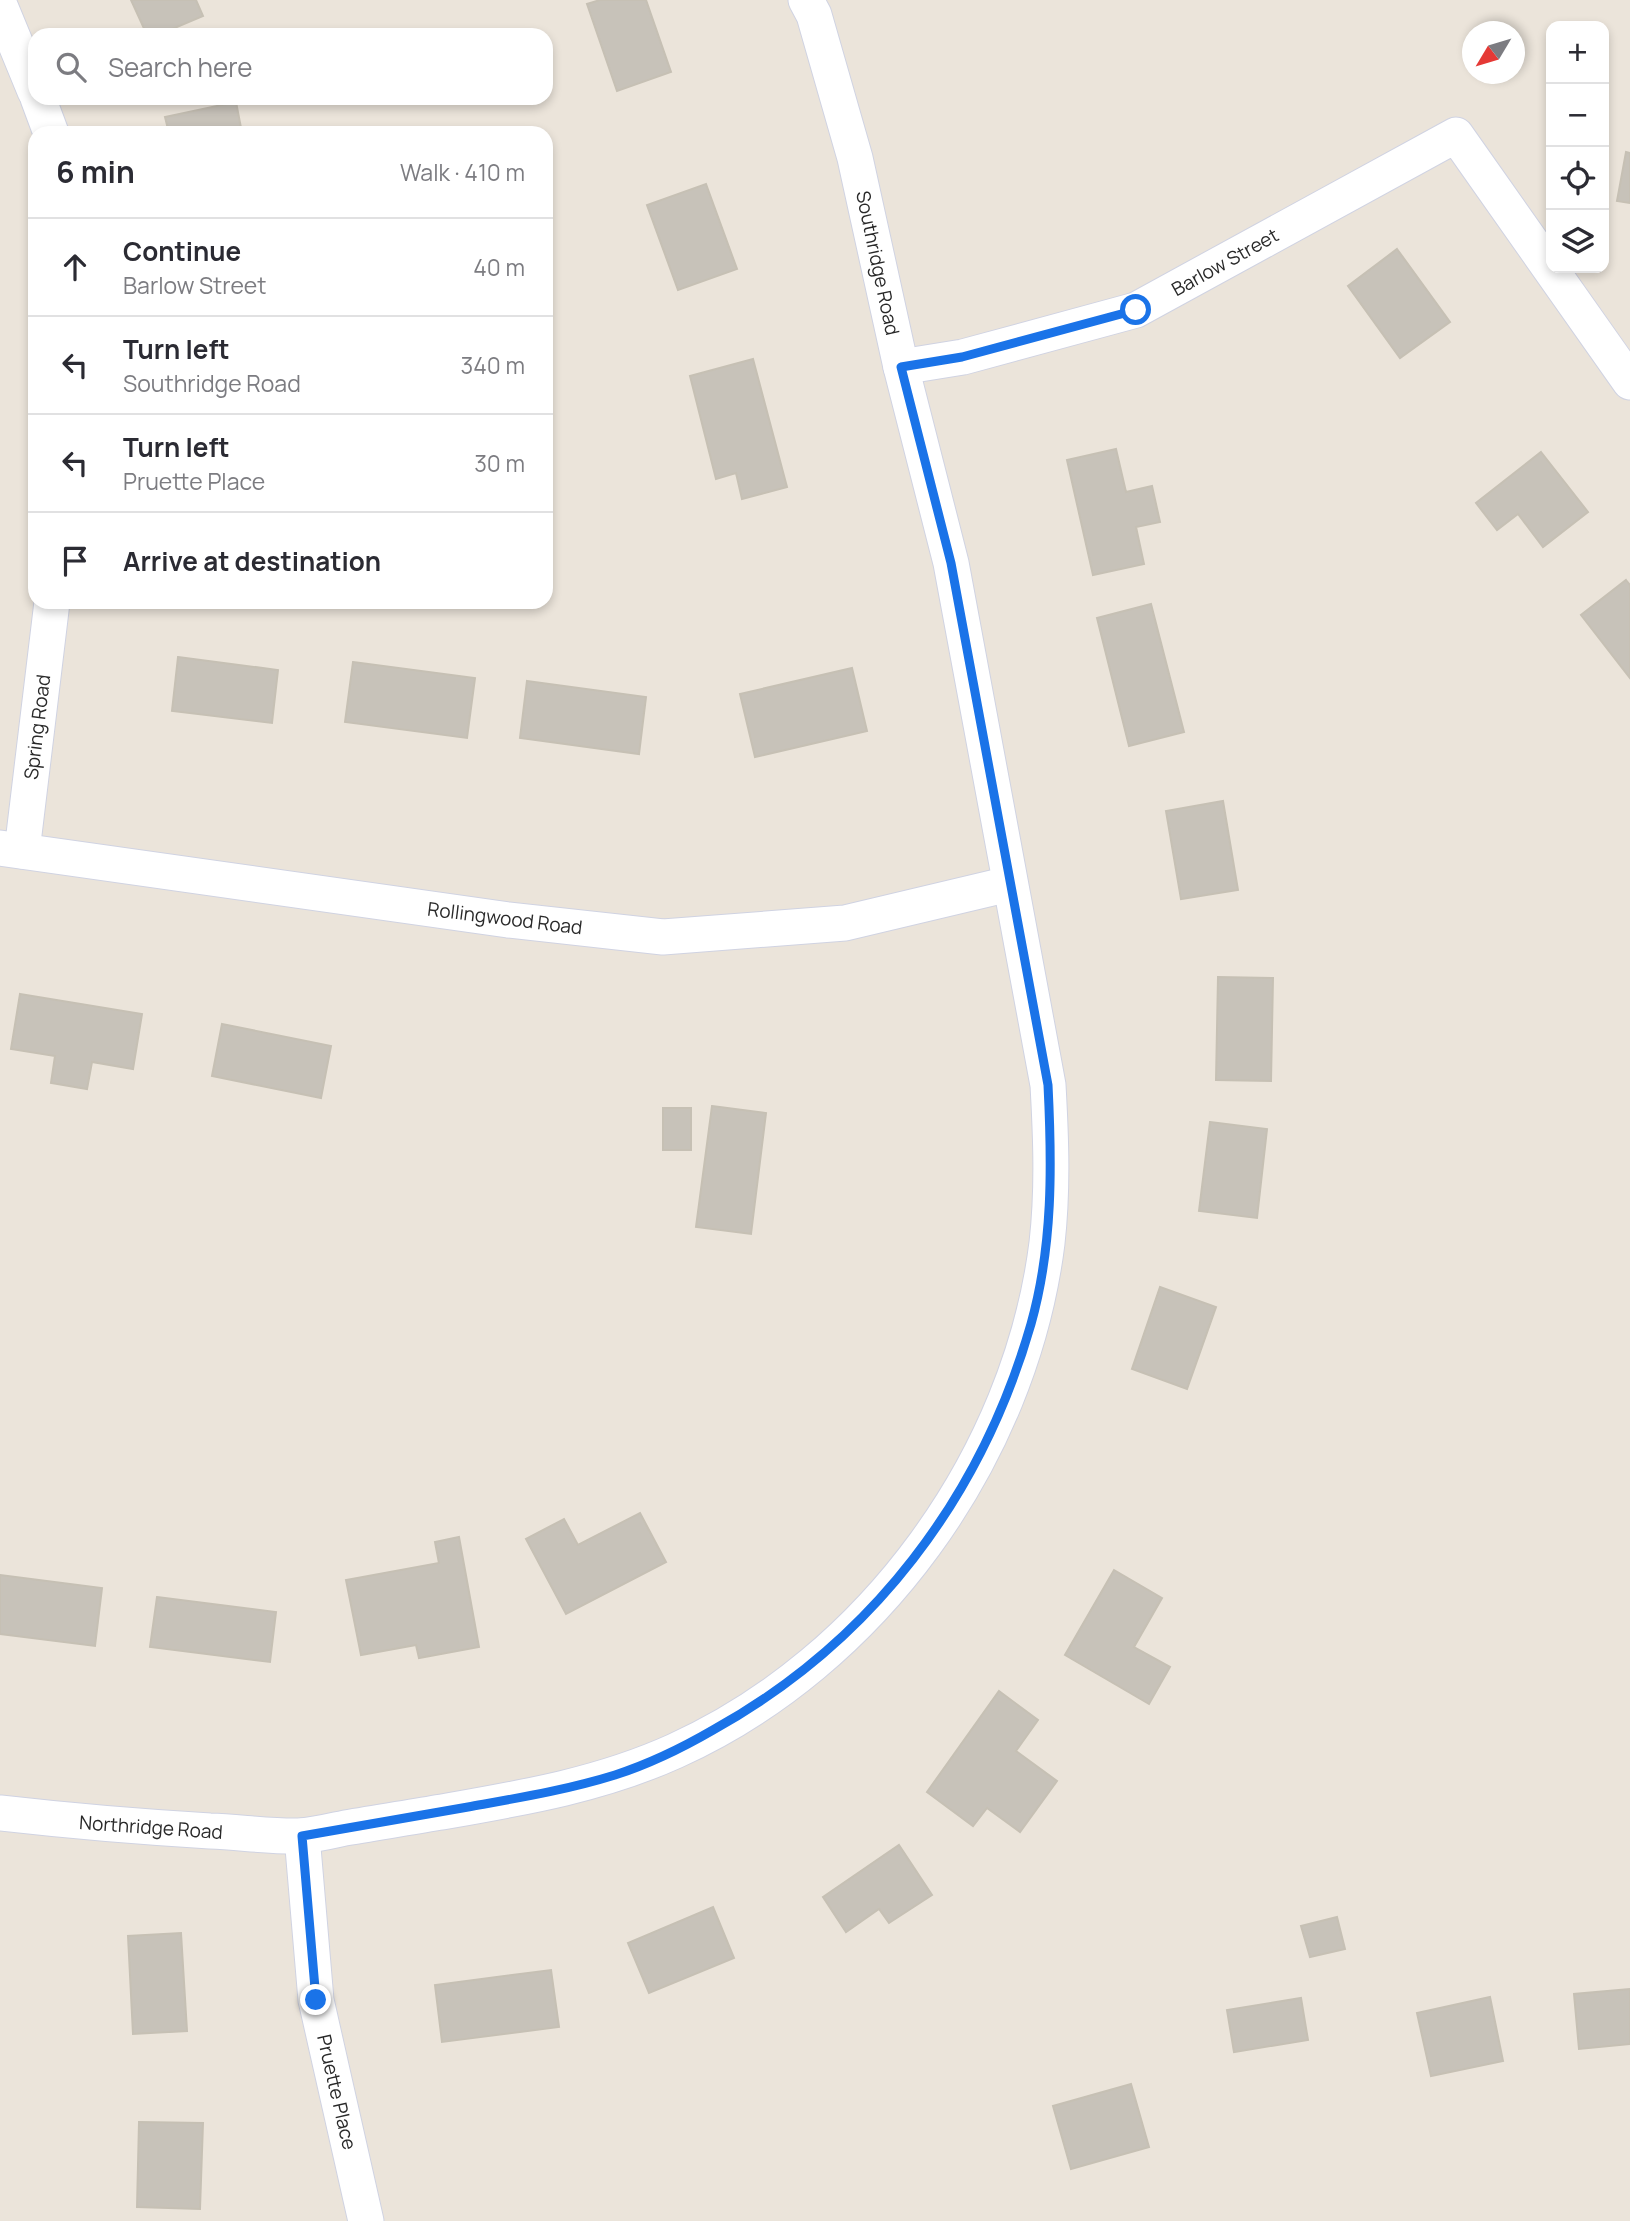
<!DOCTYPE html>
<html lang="en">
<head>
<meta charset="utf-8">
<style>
  :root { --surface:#fff; --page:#f7f7f7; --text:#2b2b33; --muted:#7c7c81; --line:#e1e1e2 }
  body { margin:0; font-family:Manrope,sans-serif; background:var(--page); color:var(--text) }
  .controls { position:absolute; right:21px; top:21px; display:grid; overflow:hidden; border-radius:14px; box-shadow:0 4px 10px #0003 }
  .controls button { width:63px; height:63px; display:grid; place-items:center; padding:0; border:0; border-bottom:2px solid var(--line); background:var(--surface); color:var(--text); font:35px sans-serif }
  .compass { position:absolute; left:1462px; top:21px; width:63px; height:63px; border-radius:50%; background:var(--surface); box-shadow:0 4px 10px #0003; rotate:232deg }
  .stop { position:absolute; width:21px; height:21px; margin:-16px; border:5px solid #1a73e8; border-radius:50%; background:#fff }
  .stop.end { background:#1a73e8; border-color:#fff; box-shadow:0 2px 7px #0008 }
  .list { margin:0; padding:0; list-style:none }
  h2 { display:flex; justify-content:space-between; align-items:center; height:91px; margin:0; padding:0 28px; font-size:30px }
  h2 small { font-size:23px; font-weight:400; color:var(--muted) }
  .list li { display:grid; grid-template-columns:46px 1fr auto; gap:21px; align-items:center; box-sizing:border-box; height:98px; padding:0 28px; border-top:2px solid var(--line) }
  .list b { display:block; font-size:26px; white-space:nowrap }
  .list p { margin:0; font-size:23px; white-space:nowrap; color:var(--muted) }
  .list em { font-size:23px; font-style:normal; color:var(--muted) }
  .icon { flex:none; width:38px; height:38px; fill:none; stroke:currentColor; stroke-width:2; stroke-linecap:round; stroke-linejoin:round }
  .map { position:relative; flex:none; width:1630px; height:2221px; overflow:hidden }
  .search { position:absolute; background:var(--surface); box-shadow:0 4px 10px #0003; left:28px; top:28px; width:525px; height:77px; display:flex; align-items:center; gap:18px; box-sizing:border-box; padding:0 24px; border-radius:21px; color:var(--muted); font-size:26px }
  .panel { position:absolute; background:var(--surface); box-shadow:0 4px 10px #0003; left:28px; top:126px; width:525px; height:483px; border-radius:21px }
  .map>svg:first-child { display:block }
</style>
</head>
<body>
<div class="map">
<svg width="1630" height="2221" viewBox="0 0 1630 2221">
  <rect width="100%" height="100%" fill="#ebe4da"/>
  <g fill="#c7c2b9" stroke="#c6c0b4" stroke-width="2">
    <polygon points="131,0 196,0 203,16 158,35 147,35"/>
    <polygon points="600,0 646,0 671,72 617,91 587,4"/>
    <polygon points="236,102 242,133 169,133 165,117"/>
    <polygon points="1626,152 1630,153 1630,203 1617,201"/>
    <polygon points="706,184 737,269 678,290 647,205"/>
    <polygon points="1397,249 1450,322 1400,358 1348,286"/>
    <polygon points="753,359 787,487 742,499 736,473 716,479 690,376"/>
    <polygon points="1116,449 1126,492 1152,486 1160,522 1136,527 1144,564 1093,575 1067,460"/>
    <polygon points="1541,452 1588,512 1543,547 1518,514 1497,530 1476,503"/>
    <polygon points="1626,580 1630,585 1630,678 1581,615"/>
    <polygon points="1151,604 1184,732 1129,746 1097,618"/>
    <polygon points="178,657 278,670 272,723 172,711"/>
    <polygon points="353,662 475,678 467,738 345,722"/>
    <polygon points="852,668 867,731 755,757 740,694"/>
    <polygon points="527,681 646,697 639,754 520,738"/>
    <polygon points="1223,801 1238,890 1181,899 1166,811"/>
    <polygon points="1218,977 1273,978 1271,1081 1216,1080"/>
    <polygon points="20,994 142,1014 133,1069 92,1062 87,1089 51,1083 55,1056 11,1049"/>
    <polygon points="222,1024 331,1046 321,1098 212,1076"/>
    <polygon points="712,1106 766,1113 751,1234 696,1227"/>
    <rect x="663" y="1108" width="28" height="42"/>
    <polygon points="1210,1122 1267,1129 1257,1218 1199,1211"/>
    <polygon points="1160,1287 1216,1307 1187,1389 1132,1369"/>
    <polygon points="640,1513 666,1562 566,1614 526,1539 564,1519 578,1545"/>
    <polygon points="459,1537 479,1647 419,1658 416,1645 361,1655 346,1580 439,1563 435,1542"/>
    <polygon points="1114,1570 1162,1598 1134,1647 1170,1667 1149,1704 1065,1655"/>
    <polygon points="0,1575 102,1588 95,1646 0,1634"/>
    <polygon points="157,1597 276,1612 270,1662 150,1647"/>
    <polygon points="999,1691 1038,1720 1016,1751 1057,1781 1020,1832 987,1808 973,1826 927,1792"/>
    <polygon points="899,1845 932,1895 889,1923 879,1909 846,1932 823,1897"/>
    <polygon points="713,1907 734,1958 649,1993 628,1943"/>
    <polygon points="1337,1917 1345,1949 1310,1957 1301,1926"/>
    <polygon points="181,1933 187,2031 133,2034 128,1936"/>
    <polygon points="551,1970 559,2027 442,2042 435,1985"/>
    <polygon points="1630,1989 1630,2044 1579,2049 1574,1994"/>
    <polygon points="1490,1997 1503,2061 1431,2076 1417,2013"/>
    <polygon points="1301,1998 1308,2040 1234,2052 1227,2010"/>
    <polygon points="1131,2084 1149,2147 1071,2169 1053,2106"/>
    <polygon points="139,2122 203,2123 200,2209 137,2207"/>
  </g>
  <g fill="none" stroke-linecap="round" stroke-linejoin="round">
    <g stroke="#d0d3e2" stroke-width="37">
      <g id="minor">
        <polyline points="0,6 35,91"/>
        <polyline points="38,98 51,133"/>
        <polyline points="901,367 963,357 1136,310 1456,135 1630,382"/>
        <polyline points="0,848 508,920 663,937 845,923 1009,884"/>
        <polyline points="22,851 52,602"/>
        <path d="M0 1813C70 1821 140 1827 210 1831 240 1832 271 1837 301 1836 315 1835 331 1831 345 1828 378 1823 410 1817 442 1812 522 1798 600 1785 675 1751 872 1662 1020 1458 1047 1243 1053 1190 1051 1138 1048 1085L951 563 901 367 855 158 814 15 806 0"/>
        <polyline points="302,1836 316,2000 366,2221"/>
      </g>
    </g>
    <use href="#minor" stroke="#fff" stroke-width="35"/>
  </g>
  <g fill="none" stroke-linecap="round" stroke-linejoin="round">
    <path stroke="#1a73e8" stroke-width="9" d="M316 2000 302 1836C357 1826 413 1817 468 1807 518 1798 567 1790 615 1775 649 1764 682 1748 713 1730 872 1642 981 1498 1031 1324 1053 1246 1052 1165 1048 1085L951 563 901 367 962 357 1136 310"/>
  </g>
  <g text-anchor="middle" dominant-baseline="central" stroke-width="6" stroke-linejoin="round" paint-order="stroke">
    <g font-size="19" fill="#292929" stroke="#fff">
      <text transform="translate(1225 262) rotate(-29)">Barlow Street</text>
      <text transform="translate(878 263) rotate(78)">Southridge Road</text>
      <text transform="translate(37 727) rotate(-83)">Spring Road</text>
      <text transform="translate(505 918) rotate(7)">Rollingwood Road</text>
      <text transform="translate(151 1827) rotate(4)">Northridge Road</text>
      <text transform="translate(337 2092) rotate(77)">Pruette Place</text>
    </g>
  </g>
</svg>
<div class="controls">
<button>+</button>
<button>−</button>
<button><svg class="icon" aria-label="locate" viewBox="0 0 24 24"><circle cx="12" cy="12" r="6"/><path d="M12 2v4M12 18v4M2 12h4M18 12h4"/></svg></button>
<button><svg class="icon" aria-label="layers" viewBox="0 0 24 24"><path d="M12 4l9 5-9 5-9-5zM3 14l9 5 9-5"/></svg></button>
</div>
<svg class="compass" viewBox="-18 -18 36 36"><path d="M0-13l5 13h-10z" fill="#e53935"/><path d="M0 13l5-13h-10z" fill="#7c7c81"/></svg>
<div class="stop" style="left:1136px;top:310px"></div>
<div class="stop end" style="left:316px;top:2000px"></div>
<div class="search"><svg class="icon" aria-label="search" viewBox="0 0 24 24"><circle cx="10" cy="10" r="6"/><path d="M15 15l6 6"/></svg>Search here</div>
<section class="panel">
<h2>6 min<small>Walk · 410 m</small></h2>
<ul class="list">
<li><svg class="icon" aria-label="ahead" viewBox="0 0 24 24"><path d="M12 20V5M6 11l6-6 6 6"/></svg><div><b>Continue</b><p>Barlow Street</p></div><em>40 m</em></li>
<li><svg class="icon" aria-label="left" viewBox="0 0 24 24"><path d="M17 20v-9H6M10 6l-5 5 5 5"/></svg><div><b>Turn left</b><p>Southridge Road</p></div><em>340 m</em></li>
<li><svg class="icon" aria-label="left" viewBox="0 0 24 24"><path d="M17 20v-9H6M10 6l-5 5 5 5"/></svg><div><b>Turn left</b><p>Pruette Place</p></div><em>30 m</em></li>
<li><svg class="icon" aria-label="arrive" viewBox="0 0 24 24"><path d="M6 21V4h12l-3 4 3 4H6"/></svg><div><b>Arrive at destination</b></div></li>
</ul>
</section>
</div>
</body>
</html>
